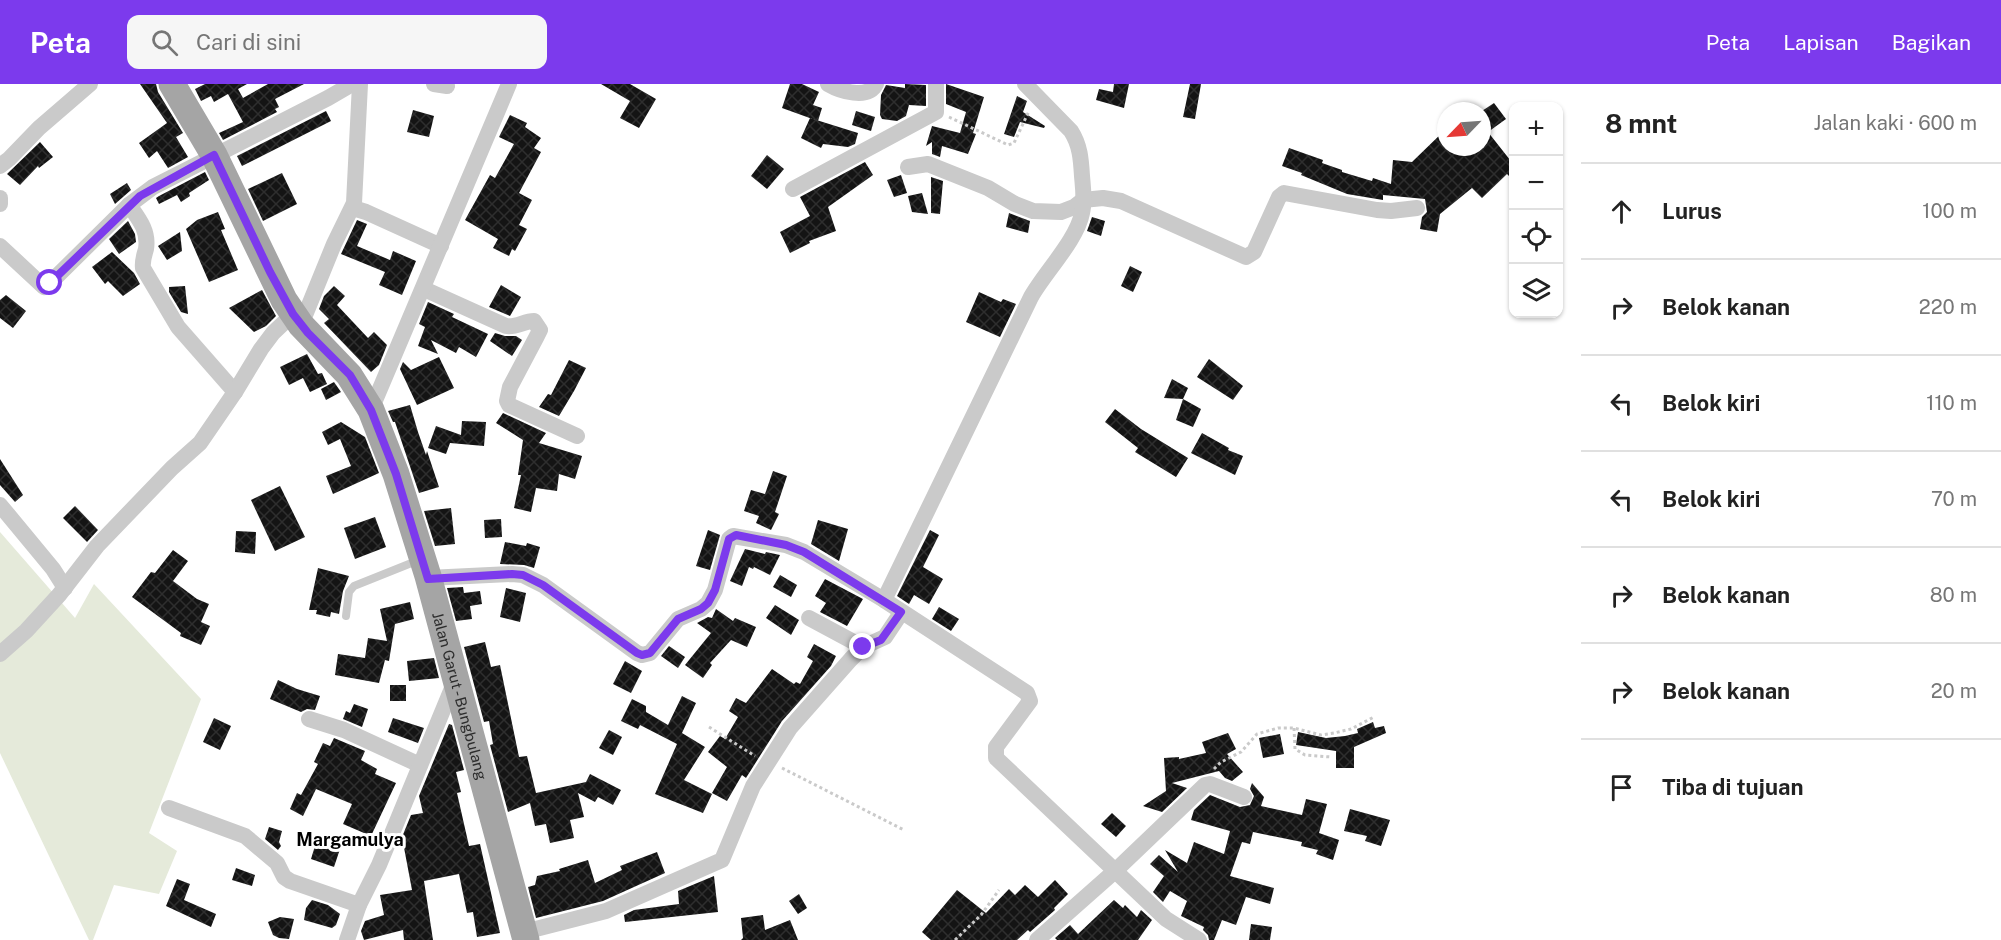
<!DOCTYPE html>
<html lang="id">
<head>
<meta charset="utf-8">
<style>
  :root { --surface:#fff; --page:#f6f6f6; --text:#222; --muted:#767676; --line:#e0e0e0; --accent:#7c3aed }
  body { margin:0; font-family:"Public Sans",sans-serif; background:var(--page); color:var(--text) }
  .controls { position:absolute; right:18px; top:18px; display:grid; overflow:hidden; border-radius:12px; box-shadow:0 2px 4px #0004 }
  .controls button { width:54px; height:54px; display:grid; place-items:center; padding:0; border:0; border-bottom:2px solid var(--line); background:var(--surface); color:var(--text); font:30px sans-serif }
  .compass { position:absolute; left:1437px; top:18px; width:54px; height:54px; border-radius:50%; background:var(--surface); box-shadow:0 2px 4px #0004; rotate:245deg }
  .stop { position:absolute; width:18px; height:18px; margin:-14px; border:4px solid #7c3aed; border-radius:50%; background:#fff }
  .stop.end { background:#7c3aed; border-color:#fff; box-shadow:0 2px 6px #0008 }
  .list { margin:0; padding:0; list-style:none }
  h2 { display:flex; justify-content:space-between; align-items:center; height:78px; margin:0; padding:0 24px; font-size:26px }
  h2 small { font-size:20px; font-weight:400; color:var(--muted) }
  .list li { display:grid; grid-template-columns:39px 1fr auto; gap:18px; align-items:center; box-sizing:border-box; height:96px; padding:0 24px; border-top:2px solid var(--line) }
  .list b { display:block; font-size:22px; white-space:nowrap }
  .list em { font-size:20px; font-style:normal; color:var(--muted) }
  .icon { flex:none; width:33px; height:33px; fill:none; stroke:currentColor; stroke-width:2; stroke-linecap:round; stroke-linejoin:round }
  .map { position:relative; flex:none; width:1581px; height:856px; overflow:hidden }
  header { display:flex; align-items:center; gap:36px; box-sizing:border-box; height:84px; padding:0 30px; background:var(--accent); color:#fff }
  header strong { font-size:28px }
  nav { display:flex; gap:33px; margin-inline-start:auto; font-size:21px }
  .search { width:420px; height:54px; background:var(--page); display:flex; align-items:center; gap:15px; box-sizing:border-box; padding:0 21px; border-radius:12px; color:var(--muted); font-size:22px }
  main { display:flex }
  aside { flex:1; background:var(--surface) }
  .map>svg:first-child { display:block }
</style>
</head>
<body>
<header>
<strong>Peta</strong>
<div class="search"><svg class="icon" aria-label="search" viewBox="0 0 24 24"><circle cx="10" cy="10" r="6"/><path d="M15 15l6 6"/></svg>Cari di sini</div>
<nav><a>Peta</a><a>Lapisan</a><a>Bagikan</a></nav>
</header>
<main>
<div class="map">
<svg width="1581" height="856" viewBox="0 0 1581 856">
  <defs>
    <pattern id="building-cross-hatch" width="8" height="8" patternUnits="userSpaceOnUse" patternTransform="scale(1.5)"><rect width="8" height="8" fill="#141414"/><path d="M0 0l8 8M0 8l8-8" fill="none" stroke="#2e2e2e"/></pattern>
  </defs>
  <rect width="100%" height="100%" fill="#fff"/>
  <polygon fill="#e5eada" points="0,448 75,534 94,500 201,615 149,749 177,767 159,810 114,801 93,856 89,856 0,669"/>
  <g fill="url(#building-cross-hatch)">
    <polygon points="140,0 156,0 158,8 183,49 176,53 188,73 168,84 157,67 149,74 139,59 167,39"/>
    <polygon points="205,0 247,0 238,5 243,14 268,0 304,0 275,15 279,23 275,25 277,28 223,56 219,49 243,38 228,10 214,18 211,12 201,17 195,5"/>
    <polygon points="601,0 630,0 656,15 639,44 620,34 630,17"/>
    <polygon points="790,0 802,0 819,8 813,21 822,24 818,37 782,24"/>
    <polygon points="905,0 926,1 926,22 909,21 906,32 897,37 882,35 880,31 881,11 886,1 905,4"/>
    <polygon points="946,0 984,13 973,49 976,50 968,70 942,62 940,73 932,70 932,58 926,62 932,42 960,49 966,28 946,20"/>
    <polygon points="1114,0 1129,0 1124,24 1096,16 1099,5 1113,8"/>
    <polygon points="1190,0 1201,0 1195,35 1183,33"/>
    <polygon points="1017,12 1027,17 1023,28 1045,42 1044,44 1020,38 1014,53 1004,50"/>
    <polygon points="1494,19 1506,35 1488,48 1514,81 1514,97 1507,90 1482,114 1472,104 1440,130 1437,148 1420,145 1422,133 1427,128 1425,115 1383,111 1383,116 1347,110 1301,91 1302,89 1282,82 1289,64 1323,76 1322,79 1342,86 1342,88 1372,97 1373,94 1391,100 1393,76 1412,78 1446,45 1446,63 1482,63 1482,27"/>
    <polygon points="413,26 434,32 429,53 407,48"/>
    <polygon points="326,27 331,37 242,82 237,72"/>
    <polygon points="856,27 875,33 871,47 852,41"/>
    <polygon points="510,31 527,39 525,43 541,54 534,64 541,68 519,109 532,116 519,141 527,145 515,167 512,165 509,172 493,164 498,155 465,136 490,91 495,94 514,60 499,53"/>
    <polygon points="810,34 858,49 855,60 848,63 823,60 821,64 801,54"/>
    <polygon points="40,58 53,73 39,84 38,82 20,101 7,90"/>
    <polygon points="767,71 784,85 767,105 751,92"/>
    <polygon points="865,78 873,91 828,123 836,147 809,157 810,159 790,169 780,148 810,132 800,113"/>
    <polygon points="205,88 209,96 189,109 190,112 181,118 177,111 159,120 156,114 159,112"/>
    <polygon points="282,89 297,120 263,137 248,105"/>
    <polygon points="901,91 907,109 894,113 887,96"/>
    <polygon points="931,93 943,97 940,130 931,129"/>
    <polygon points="127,99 131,106 115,120 110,110"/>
    <polygon points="922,109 928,130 912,128 908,112"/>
    <polygon points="218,128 225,145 221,146 238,186 209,198 186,145 197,136"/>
    <polygon points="1009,129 1030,137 1028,149 1006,143"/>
    <polygon points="1092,133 1105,137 1101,152 1087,147"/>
    <polygon points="357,136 367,140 357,162 390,176 393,167 416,177 402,211 379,201 385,188 341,170"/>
    <polygon points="128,137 135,150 136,158 119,170 109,155"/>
    <polygon points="180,148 182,167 167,176 158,162"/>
    <polygon points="112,168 134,189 140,200 123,212 108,197 105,200 92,183"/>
    <polygon points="1130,182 1142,188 1133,208 1121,202"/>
    <polygon points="501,201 521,213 510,232 489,223"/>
    <polygon points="185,202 188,230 181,228 169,208 169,203"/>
    <polygon points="334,202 345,212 337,221 368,254 374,248 387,261 379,281 371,288 324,239 329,235 319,225 324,212"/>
    <polygon points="262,206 276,232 266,242 254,248 229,224"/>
    <polygon points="979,208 1001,218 1003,215 1016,220 1000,253 966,238"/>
    <polygon points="6,211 26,227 13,244 0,234 0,216"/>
    <polygon points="428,218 454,230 452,233 488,250 476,273 459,263 456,269 431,256 438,270 418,262 425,243 419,240"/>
    <polygon points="495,249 505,252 516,252 522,256 512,272 490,257"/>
    <polygon points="307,270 318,290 322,289 327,300 310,308 303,294 289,301 280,283"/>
    <polygon points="439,273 454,304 417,321 400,285 403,278 411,286"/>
    <polygon points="1209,275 1243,302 1233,316 1197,293"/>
    <polygon points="569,276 586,284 574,307 559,332 539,323 548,310 551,311"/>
    <polygon points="1172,295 1188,304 1183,315 1164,314"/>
    <polygon points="334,298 341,308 326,316 321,305"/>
    <polygon points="1183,315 1201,325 1193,343 1176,336"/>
    <polygon points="410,321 418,348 426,371 427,367 439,403 419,409 395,338 393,338 388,327"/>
    <polygon points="1115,325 1141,345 1188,374 1176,393 1135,368 1138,364 1105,338"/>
    <polygon points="503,329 546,349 539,359 582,372 575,395 559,390 557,407 536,404 531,428 514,424 521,391 518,391 523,356 496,339"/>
    <polygon points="462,337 486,338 484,362 450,359 446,370 428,364 436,342 461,351"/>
    <polygon points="341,338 365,353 379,389 333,410 326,392 351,382 340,355 328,361 322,348"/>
    <polygon points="1202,349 1229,364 1228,366 1243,372 1235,391 1191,369"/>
    <polygon points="0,375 23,411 15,418 0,401"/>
    <polygon points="773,387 787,392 775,428 779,430 771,446 756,439 759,432 744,427 751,406 765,410"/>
    <polygon points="280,402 305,453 275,467 251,416"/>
    <polygon points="75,422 98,446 87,458 63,434"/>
    <polygon points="451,424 455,460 435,462 424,427"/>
    <polygon points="375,433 386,463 355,475 344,444"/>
    <polygon points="501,435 502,453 485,454 484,436"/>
    <polygon points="818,436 848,445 839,477 811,460"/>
    <polygon points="708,446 720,451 710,486 696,482"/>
    <polygon points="930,446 939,451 923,483 943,495 929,520 914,511 909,520 897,512"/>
    <polygon points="236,447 256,448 255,470 235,468"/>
    <polygon points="505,458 526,462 527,459 540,463 534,484 524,481 500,480"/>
    <polygon points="745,465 765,470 766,468 780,471 770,491 754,483 753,485 749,483 742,502 730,497"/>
    <polygon points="173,466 188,477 173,497 197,515 209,520 201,538 210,542 201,561 180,552 181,549 132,513 151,488 155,489"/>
    <polygon points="318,484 349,492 343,507 339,530 331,528 330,533 316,530 317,526 309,526"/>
    <polygon points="780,491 797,501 791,513 773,503"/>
    <polygon points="825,495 863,515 847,542 820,528 826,519 815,512"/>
    <polygon points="463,503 464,509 480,507 482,520 470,522 472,535 456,537 447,504"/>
    <polygon points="506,504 526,509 520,538 500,533"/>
    <polygon points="410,518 414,535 395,540 389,577 385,576 379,599 335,591 338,570 365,574 368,554 387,557 380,525"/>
    <polygon points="775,521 799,536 791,551 766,534"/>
    <polygon points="939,523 959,535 951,547 932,535"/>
    <polygon points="716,525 733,537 735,534 756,543 747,563 731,556 710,579 712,581 703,594 685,581 711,549 697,539 708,533 712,534"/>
    <polygon points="485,558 491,583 500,581 519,673 527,672 536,709 586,698 590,690 621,706 613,721 598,713 595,718 578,709 584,733 570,736 574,754 550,759 546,740 535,742 530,719 508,728 490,661 493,660 489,637 484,638 464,563"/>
    <polygon points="814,560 836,572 831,582 782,637 746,694 742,691 727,717 712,709 727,683 708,668 720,652 725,655 738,633 729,627 736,614 746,619 772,585 794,600 796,598 800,600 813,577 807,573"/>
    <polygon points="669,562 685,573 678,584 661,572"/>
    <polygon points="434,574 439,594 409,597 407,577"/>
    <polygon points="625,577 642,587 631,609 613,600"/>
    <polygon points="278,596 297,605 320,612 315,626 307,625 301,628 270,615"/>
    <rect x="390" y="601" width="16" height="16"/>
    <polygon points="682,612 696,619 682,649 705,663 684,696 712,710 703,729 655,710 677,660 640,641 638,645 621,637 632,615 646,622 646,628 668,641"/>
    <polygon points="354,620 368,625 362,643 343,635 346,627 350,629"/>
    <polygon points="214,634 231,642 220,666 203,658"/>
    <polygon points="393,634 424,644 416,664 418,659 388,648"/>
    <polygon points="1373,638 1375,644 1384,642 1386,649 1354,663 1354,684 1336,684 1336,667 1296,661 1298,648 1326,654 1345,652 1358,649 1357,645"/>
    <polygon points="449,640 452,641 464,686 456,688 461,708 457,709 469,762 480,760 500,849 477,853 473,828 467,829 459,790 424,797 433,856 404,856 403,846 364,856 361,847 365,837 384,831 380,811 412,806 402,753 411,731 423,729 419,712"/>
    <polygon points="609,646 622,653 613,671 599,664"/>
    <polygon points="1228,649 1236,665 1227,670 1243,688 1232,697 1225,694 1219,687 1172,699 1187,704 1162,728 1143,722 1166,707 1164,674 1179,673 1179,675 1206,669 1202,658"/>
    <polygon points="1280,650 1284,670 1263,674 1259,654"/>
    <polygon points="334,654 365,667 361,676 377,685 375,690 396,699 371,752 343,740 352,720 316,705 303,732 290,725 297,709 301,711 318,680 314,678 323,659 330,662"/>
    <polygon points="1252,699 1264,713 1261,722 1302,731 1306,715 1327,720 1319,749 1339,756 1333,776 1316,770 1318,766 1301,762 1302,758 1253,748 1250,760 1242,758 1230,792 1274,804 1270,820 1246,813 1236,841 1222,836 1214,856 1209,856 1208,851 1203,846 1204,843 1181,832 1187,817 1170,807 1163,818 1153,808 1164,792 1150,780 1159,771 1178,788 1165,766 1187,779 1194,758 1224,770 1230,747 1191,736 1194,726 1210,711 1240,723 1250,721 1254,712 1250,705"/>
    <polygon points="1350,725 1390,736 1381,762 1365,757 1367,752 1344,747"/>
    <polygon points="1112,729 1126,742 1116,753 1101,740"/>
    <polygon points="269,743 282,747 279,758 281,762 278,766 265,755"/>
    <polygon points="318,752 342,759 334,783 311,775"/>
    <polygon points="657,768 665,789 603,817 536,834 528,803 535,801 537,792 560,787 559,785 588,776 595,799 622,786 620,782"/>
    <polygon points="236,784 255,791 252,802 232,796"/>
    <polygon points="714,792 718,828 625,838 624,831 634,826 679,820 678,807"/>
    <polygon points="177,795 190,800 184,816 216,830 211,843 166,822"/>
    <polygon points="1055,796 1068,810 1054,824 1055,826 1030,848 1028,846 1017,856 931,856 922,848 957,806 986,829 1009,805 1015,811 1025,801 1038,813"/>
    <polygon points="799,810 807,824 798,830 789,817"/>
    <polygon points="312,816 328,821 340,830 336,841 332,844 304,836 306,824"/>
    <polygon points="1114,816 1123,824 1125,821 1137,833 1141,826 1152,836 1138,856 1057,856 1055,854 1070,841 1078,850"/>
    <polygon points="763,831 765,846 790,836 798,856 741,856 743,854 741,834"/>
    <polygon points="280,833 294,835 289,855 279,854 273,851 268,838"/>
    <polygon points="1251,840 1272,843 1270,856 1249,856"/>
  </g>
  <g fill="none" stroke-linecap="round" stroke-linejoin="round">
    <g stroke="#cacaca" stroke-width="3" stroke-dasharray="3 3" stroke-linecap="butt">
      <polyline points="949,33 1008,61 1014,59 1029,27"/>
      <polyline points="709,643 755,672"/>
      <polyline points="1294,644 1295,665 1305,671 1331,673"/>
      <polyline points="782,684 904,746"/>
      <polyline points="1214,685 1221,678 1241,668 1257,650 1278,644 1294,644 1321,651 1334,649 1351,645 1374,633"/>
      <polyline points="955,856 981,831 999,806"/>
    </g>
    <polyline stroke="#cacaca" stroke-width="8" points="346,532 349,508 354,502 419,476"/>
    <g stroke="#cacaca" stroke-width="16">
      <polyline points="434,0 447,2"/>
      <path d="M828 0C840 7 868 16 876 0"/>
      <polyline points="0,82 9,75 39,44 90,0"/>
      <polyline points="908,83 928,80 988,104 1015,120 1033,127 1061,128 1074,123 1083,116 1103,114 1121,117 1246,173 1254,168 1279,113 1284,109 1377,126 1391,127 1417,124"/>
      <polyline points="793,105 936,28 936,0"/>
      <polyline points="0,114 0,120"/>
      <path d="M129 121C139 135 149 147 146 165 144 172 142 177 143 184L178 243 235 308"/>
      <polyline points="353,124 366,128 441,162"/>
      <polyline points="0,162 44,203 50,199 129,121 153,103 328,14 352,0"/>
      <path d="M424 205 506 242C516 244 524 237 534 237L540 246 537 252 510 303 507 317 509 321 577 352"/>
      <polyline points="301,241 334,160 354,119 360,0"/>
      <polyline points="371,326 509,0"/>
      <polyline points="0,421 53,485 65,504"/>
      <polyline points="428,494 512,490 523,491 543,501 637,569 642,571 650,569 678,535 701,525 708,519 715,506 729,455 733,452 786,461 804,468 884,516 1027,609 1030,617 996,663 996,674 1166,835 1199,856"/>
      <path d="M884 516 1031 213C1045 188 1077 156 1082 129 1085 117 1083 104 1082 92 1081 75 1080 61 1071 47L1025 0"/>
      <polyline points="809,534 863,563"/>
      <polyline points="0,570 26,547 59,511 97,462 172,384 200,359 235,308 261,265 273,249 293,230"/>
      <polyline points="309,635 344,646 420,681"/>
      <polyline points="169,724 245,752 277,779 284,793 290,797 359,821"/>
      <polyline points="524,848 606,827 722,776 753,702 790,644 851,575 863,563 885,553 901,529"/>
      <polyline points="347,856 359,821 379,781 455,597"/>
      <polyline points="1037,856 1115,787 1205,701 1210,700 1244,713"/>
    </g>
    <path stroke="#a5a5a5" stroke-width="27" id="s1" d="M172 0 214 71 284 216 301 241 349 291 371 326 396 390 428 492 526 856"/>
  </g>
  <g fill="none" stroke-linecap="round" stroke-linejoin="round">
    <polyline stroke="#7c3aed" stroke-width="8" points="50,199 140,112 214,71 270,188 293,230 308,249 350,291 371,326 396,390 428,495 512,490 523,491 543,501 637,569 642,571 650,569 678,535 701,525 708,519 715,506 729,455 736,451 786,461 804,468 901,528 881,556 863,563"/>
  </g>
  <g text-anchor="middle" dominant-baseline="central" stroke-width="6" stroke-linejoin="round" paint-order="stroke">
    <g font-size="15" fill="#2d2d2d" stroke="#fff">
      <text stroke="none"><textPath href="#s1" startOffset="684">Jalan Garut - Bungbulang</textPath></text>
    </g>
    <g font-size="18" font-weight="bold" fill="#000" stroke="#fff">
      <text x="350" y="755">Margamulya</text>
    </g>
  </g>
</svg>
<div class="controls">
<button>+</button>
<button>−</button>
<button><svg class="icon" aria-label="locate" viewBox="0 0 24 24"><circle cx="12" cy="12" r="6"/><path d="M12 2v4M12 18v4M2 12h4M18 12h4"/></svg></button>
<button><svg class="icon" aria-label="layers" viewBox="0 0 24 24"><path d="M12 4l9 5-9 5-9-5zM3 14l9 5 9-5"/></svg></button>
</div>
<svg class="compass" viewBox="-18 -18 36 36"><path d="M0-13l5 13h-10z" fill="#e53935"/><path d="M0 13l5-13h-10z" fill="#767676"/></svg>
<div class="stop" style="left:50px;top:199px"></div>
<div class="stop end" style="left:863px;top:563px"></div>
</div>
<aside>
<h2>8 mnt<small>Jalan kaki · 600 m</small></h2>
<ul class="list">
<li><svg class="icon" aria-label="ahead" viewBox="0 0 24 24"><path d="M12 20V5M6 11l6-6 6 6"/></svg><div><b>Lurus</b></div><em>100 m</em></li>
<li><svg class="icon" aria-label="right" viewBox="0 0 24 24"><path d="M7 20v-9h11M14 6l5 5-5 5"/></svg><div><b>Belok kanan</b></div><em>220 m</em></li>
<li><svg class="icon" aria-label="left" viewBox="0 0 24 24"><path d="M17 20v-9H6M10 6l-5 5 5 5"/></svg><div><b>Belok kiri</b></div><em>110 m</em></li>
<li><svg class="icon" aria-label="left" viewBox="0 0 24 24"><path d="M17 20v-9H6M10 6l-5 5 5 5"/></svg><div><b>Belok kiri</b></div><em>70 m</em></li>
<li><svg class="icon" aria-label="right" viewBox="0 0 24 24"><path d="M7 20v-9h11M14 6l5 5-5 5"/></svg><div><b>Belok kanan</b></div><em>80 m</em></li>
<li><svg class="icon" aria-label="right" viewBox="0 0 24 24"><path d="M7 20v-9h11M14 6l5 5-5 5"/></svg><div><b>Belok kanan</b></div><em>20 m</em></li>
<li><svg class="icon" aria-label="arrive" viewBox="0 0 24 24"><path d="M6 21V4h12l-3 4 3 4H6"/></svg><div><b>Tiba di tujuan</b></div></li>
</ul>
</aside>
</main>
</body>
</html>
